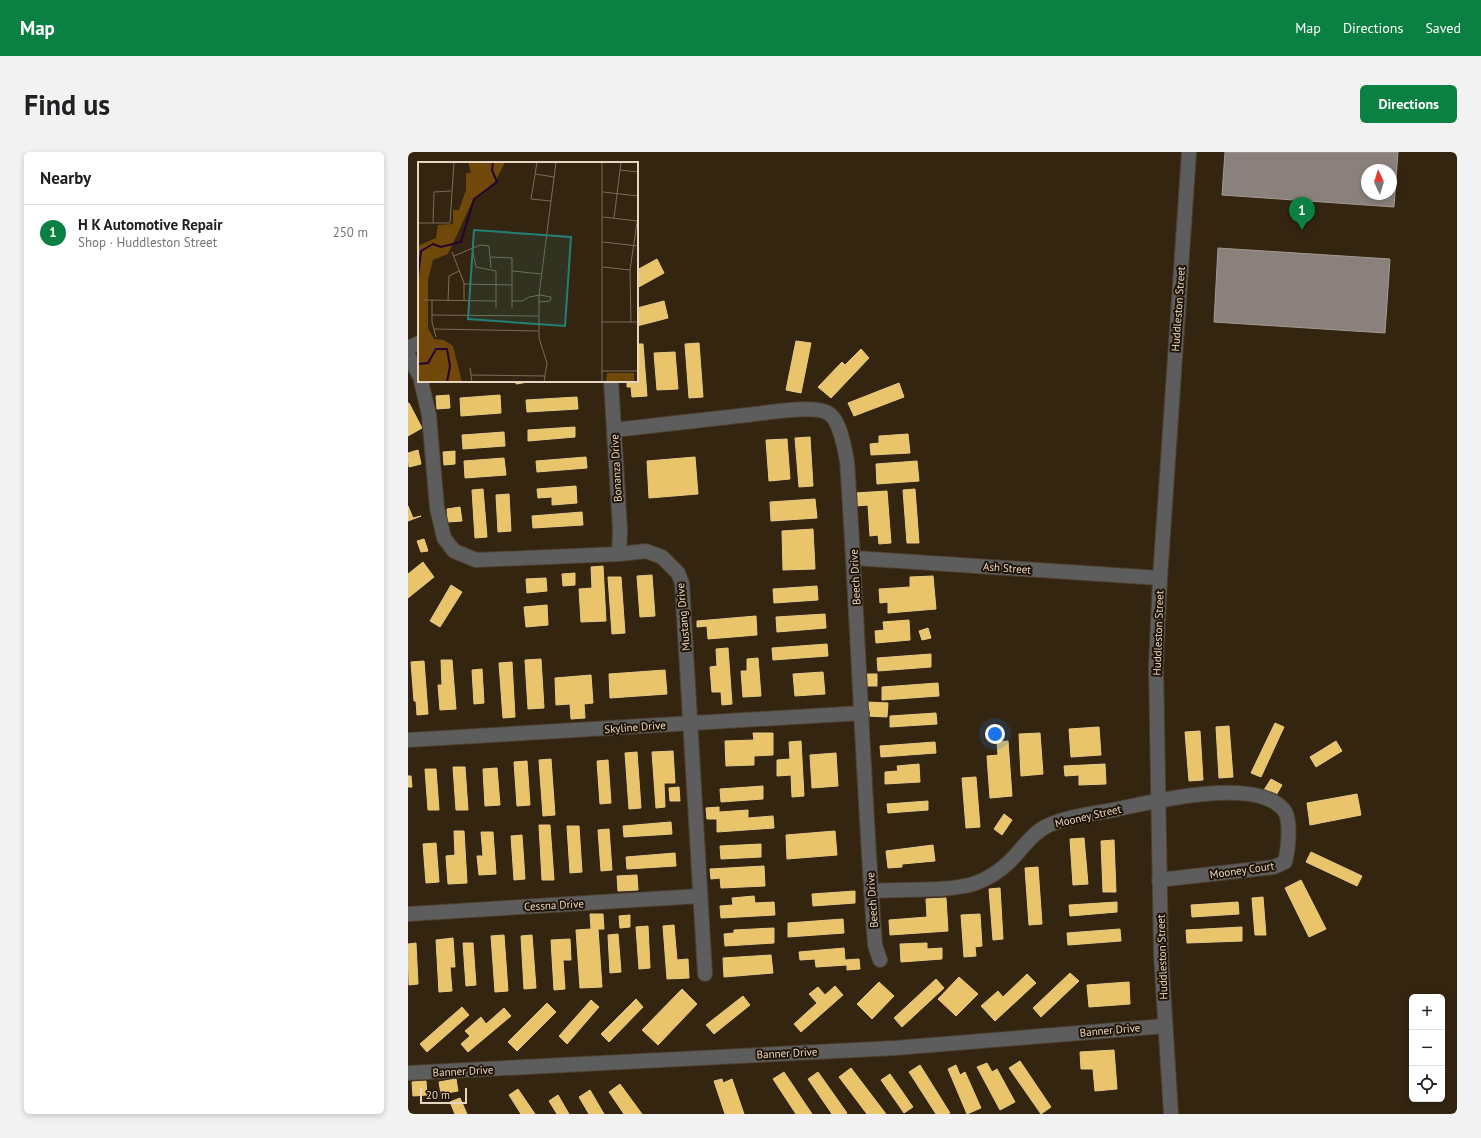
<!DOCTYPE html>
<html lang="en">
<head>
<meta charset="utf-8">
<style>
  :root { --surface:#fff; --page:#f2f2f2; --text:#202124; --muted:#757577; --line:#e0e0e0; --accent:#0b8043 }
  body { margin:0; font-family:"PT Sans",sans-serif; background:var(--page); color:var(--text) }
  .controls { position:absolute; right:12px; bottom:12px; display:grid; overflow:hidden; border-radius:6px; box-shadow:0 2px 6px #0003 }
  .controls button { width:36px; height:36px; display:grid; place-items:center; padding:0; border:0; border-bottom:1px solid var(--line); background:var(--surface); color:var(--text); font:20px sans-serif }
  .compass { position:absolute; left:953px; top:12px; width:36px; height:36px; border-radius:50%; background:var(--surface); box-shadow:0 2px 6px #0003; rotate:356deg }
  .scale { position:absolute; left:12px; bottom:10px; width:47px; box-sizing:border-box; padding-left:4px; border:2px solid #e6d6c2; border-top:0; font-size:11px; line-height:14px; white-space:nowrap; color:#e6d6c2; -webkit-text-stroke:3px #201406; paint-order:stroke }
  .you { position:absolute; left:587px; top:582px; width:14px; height:14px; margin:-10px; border:3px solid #fff; border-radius:50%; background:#1a73e8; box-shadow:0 0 0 6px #1a73e833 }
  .badge { display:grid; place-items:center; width:26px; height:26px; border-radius:50%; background:var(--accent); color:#fff; font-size:13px; font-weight:700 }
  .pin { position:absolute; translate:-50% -33px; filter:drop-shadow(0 1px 2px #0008) }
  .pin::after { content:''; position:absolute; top:21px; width:14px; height:12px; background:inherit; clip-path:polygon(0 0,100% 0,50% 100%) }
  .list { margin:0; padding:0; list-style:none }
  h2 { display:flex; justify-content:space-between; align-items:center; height:52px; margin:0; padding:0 16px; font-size:17px }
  h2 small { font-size:13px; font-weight:400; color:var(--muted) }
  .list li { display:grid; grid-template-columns:26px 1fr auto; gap:12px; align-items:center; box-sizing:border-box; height:56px; padding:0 16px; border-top:1px solid var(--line) }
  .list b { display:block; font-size:15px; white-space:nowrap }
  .list p { margin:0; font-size:13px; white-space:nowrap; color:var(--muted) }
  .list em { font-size:13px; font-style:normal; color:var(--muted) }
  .icon { flex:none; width:22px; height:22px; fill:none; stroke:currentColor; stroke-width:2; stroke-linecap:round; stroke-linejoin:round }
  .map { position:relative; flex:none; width:1049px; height:962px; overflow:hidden; border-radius:6px }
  header { display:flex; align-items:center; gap:24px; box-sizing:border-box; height:56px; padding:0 20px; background:var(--accent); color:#fff }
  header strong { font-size:19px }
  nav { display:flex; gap:22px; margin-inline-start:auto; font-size:14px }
  .intro { display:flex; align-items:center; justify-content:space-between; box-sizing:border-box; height:96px; padding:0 24px }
  h1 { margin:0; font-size:28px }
  .button { padding:10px 18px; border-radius:6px; background:var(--accent); color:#fff; font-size:14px; font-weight:700 }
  main { display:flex; gap:24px; padding:0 24px }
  aside { flex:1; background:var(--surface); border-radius:6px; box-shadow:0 2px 6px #0003 }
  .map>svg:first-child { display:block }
</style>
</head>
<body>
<header>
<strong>Map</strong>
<nav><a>Map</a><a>Directions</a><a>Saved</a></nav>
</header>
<div class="intro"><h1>Find us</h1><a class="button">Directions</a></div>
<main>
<aside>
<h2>Nearby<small></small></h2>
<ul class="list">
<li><span class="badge">1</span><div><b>H K Automotive Repair</b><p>Shop · Huddleston Street</p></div><em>250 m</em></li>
</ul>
</aside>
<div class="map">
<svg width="1049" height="962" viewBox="0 0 1049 962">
  <rect width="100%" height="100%" fill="#342511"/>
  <g fill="#e9c46a" stroke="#e8c984">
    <polygon points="249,107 256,121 229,136 229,118"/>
    <polygon points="256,149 260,166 229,174 229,156"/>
    <polygon points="388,189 403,191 393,241 378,238"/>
    <polygon points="291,191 295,245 281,246 277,192"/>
    <polygon points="229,192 235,192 239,244 224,245 223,235 219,235 219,229 229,229"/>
    <polygon points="453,197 461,206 423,246 410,235 434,210 437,213"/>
    <polygon points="267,200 270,237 249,238 246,201"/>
    <polygon points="108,229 120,229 120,230 108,232"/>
    <polygon points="491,231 496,245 446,264 440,251"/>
    <polygon points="41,243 42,256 29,257 28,244"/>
    <polygon points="92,243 93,261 53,264 52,246"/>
    <polygon points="169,245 170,257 119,260 118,248"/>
    <polygon points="0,251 1,251 14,276 0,284"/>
    <polygon points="167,275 167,285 120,289 120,278"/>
    <polygon points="96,280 97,294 55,297 54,283"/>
    <polygon points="500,282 502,301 463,303 462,292 471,291 471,284"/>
    <polygon points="402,285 405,334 391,335 387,286"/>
    <polygon points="379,287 382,327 361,329 358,288"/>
    <polygon points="10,298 13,312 1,315 0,301"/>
    <polygon points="47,299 47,312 36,313 35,300"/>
    <polygon points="178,305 179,316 129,320 128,309"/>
    <polygon points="287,305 290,342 241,346 239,309"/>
    <polygon points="96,306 98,323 57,326 56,309"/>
    <polygon points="509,309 511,329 469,332 468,312"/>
    <polygon points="168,334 169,351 144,353 144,345 130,346 129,337"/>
    <polygon points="75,337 79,385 67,386 64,338"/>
    <polygon points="507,337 511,391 499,391 495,338"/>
    <polygon points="479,339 483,391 471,392 470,383 462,384 460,353 448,354 447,341"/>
    <polygon points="101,342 103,379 90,380 88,343"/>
    <polygon points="407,347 409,366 363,369 362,350"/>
    <polygon points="0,354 5,366 13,364 0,369"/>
    <polygon points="52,355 54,369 40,370 39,357"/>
    <polygon points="174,360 175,373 125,376 124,364"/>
    <polygon points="405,377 407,417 375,418 374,379"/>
    <polygon points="16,387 20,399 13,400 9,389"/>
    <polygon points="15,410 26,425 0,446 0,422"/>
    <polygon points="195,414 198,469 173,470 171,437 184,436 183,415"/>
    <polygon points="167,421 167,433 155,434 154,422"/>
    <polygon points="244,423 247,464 232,465 229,424"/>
    <polygon points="525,424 528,457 480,461 480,450 472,451 471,437 502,435 502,425"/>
    <polygon points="200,425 213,425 217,481 204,482"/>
    <polygon points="138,426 139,439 119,441 118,427"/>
    <polygon points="43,433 54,440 32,475 22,469"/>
    <polygon points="409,434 410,448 366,451 365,437"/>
    <polygon points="139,453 140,473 118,475 116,455"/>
    <polygon points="417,462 418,476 369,480 368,465"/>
    <polygon points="348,464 349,483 300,487 299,474 289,475 289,469"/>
    <polygon points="501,468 502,488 468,491 467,479 476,478 475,470"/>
    <polygon points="520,476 523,486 514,488 511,479"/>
    <polygon points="419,492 420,504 365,508 364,496"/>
    <polygon points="320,496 324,552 314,553 313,540 304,540 302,515 309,514 308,497"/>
    <polygon points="523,502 523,515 470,519 469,506"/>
    <polygon points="350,506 353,544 335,545 333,519 339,519 339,507"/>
    <polygon points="133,507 136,556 120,557 117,508"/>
    <polygon points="33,508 44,508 48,557 32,558 30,533 34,533"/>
    <polygon points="16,509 20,562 9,563 8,549 6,549 3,510"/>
    <polygon points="104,510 107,565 95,566 91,511"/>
    <polygon points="74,517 76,551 66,552 64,518"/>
    <polygon points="257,518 259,542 202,546 201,522"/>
    <polygon points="415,520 417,542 387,544 385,522"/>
    <rect x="458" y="522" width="11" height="12"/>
    <polygon points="183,523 185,551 176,552 177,566 163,567 162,552 148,553 147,526"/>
    <polygon points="530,531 531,544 474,548 474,535"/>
    <polygon points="459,550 480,551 479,565 459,564"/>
    <polygon points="528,561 529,572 482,575 482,564"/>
    <polygon points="867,571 876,575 853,625 843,621"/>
    <polygon points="821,574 825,625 811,626 808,575"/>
    <polygon points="691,575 693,603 663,605 661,577"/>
    <polygon points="792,579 795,628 781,629 777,580"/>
    <polygon points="345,581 365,581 365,603 346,604 346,613 318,614 317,589 346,588"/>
    <polygon points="632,581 635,622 613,624 611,582"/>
    <polygon points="393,589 396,644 384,645 383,623 369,624 369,608 382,607 381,590"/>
    <polygon points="600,589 604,644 582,646 579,604 590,603 589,590"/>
    <polygon points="928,589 934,599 908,615 902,605"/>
    <polygon points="527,590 528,601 473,605 472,594"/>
    <polygon points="265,599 267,631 256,631 257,655 248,656 244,600"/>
    <polygon points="229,600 233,656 221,657 217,601"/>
    <polygon points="428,601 430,634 404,636 402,603"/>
    <polygon points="143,607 147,663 135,664 131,608"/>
    <polygon points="200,608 203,651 192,652 189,609"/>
    <polygon points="119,609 122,653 109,654 106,610"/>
    <polygon points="511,612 512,630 477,632 477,620 490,619 489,614"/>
    <polygon points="697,612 698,632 671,633 671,623 657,624 656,614"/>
    <polygon points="45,615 57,615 60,658 48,658"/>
    <polygon points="89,616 92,653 77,654 75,617"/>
    <polygon points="17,617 28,617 31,658 20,658"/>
    <polygon points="0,624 3,624 4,635 0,635"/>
    <polygon points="568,625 572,675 558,676 554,626"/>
    <polygon points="863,627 874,633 867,645 856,638"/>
    <polygon points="355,634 355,647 313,650 312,637"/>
    <polygon points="271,635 272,649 262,649 261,636"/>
    <polygon points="949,642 953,663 902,673 899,651"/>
    <polygon points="520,649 520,658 480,661 479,652"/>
    <polygon points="311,655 311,660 340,658 340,666 365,664 366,676 309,680 309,667 299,667 298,656"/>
    <polygon points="596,662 604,668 594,683 586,677"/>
    <polygon points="263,670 264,682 216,685 215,674"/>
    <polygon points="131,673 142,673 146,728 134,728"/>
    <polygon points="159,674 171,674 174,720 162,721"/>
    <polygon points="201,677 204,718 193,719 190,678"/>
    <polygon points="46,679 56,679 59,731 40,732 38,704 47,703"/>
    <polygon points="427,679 429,703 379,707 378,683"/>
    <polygon points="73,680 85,680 88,722 71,723 69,704 75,704"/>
    <polygon points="114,683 117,727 106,728 103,684"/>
    <polygon points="676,686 680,732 665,733 662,687"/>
    <polygon points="706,688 708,740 695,740 693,689"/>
    <polygon points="28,691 31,730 18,731 15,692"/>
    <polygon points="353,692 353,705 313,707 312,694"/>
    <polygon points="525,693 527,709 494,712 494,715 480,716 478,699"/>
    <polygon points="903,700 954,724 949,734 898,710"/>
    <polygon points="267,701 268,714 219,717 218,705"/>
    <polygon points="356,714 357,734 313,736 312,726 303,727 302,717"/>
    <polygon points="630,715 634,772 621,773 617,716"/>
    <polygon points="229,723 230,738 210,739 209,724"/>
    <polygon points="893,728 918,777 901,785 877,736"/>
    <polygon points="592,736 595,787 585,788 581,737"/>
    <polygon points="447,739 447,751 405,754 404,742"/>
    <polygon points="346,744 347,751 366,750 367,763 313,766 312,754 325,753 324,746"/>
    <polygon points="855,745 858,783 847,783 844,746"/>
    <polygon points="538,746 540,779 482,783 481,768 519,765 518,747"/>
    <polygon points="709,750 709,760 662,764 661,753"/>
    <polygon points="830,750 831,762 784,765 783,753"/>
    <polygon points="182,762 195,762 196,777 190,777 194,835 172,836 168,778 183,777"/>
    <polygon points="572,762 574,794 567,795 568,804 556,805 553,763"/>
    <polygon points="222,763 222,775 212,776 211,764"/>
    <polygon points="435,767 436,781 380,785 380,771"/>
    <polygon points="266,773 269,808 280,807 281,826 259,827 255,774"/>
    <polygon points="240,774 242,816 231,817 228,775"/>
    <polygon points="834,775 834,789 779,791 778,778"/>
    <polygon points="366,776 366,791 317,794 316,782 326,781 326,778"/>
    <polygon points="712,777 713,789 660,793 659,781"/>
    <polygon points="210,782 213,820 202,821 200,783"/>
    <polygon points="96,783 100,839 87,840 83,784"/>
    <polygon points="124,783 128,836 116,837 113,784"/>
    <polygon points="45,786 47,815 42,815 44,839 31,840 28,788"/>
    <polygon points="162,787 163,808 155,808 157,837 146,838 143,788"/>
    <polygon points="8,791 10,832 1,833 0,792"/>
    <polygon points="55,791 65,791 68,833 58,834"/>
    <polygon points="519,791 519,797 534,796 534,807 493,810 492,792"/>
    <polygon points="436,796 437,808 451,807 452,817 439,818 439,813 408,815 407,807 392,808 391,800"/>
    <polygon points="363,803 365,821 316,825 315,806"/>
    <polygon points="662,821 671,829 633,865 625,856"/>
    <polygon points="619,822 628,831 587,869 573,854 590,839 595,845"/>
    <polygon points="551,825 570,842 548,864 530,847"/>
    <polygon points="528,827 536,836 494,875 486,866"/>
    <polygon points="471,830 486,844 464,867 449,852"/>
    <polygon points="721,830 722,852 681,855 679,833"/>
    <polygon points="427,834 435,843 393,880 386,872 409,851 401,842 410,835 417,843"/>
    <polygon points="274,837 289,852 250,893 234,878"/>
    <polygon points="335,844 342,853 306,882 298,873"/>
    <polygon points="228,847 235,855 201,890 193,882"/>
    <polygon points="183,848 191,855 159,892 151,884"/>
    <polygon points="139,851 148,860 109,899 100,890"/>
    <polygon points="54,855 61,863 19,900 12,892"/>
    <polygon points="96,856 103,864 60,900 53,892 62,884 57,879 73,865 78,872"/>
    <polygon points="706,898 709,937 687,939 685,917 673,917 672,900"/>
    <polygon points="612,909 643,955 633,962 601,916"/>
    <polygon points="579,911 584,920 589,917 607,950 592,958 569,915"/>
    <polygon points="512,913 542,961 540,962 528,962 501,920"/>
    <polygon points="548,913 552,923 557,920 573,956 559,962 540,917"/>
    <polygon points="443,916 478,962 459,962 431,925"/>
    <polygon points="376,920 404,962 388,962 365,927"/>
    <polygon points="410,920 439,961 437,962 424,962 400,927"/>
    <polygon points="482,922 505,955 496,961 473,928"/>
    <polygon points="48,927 50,939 33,942 31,930"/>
    <polygon points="314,927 315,931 324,927 336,962 317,962 306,929"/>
    <polygon points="18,929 19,943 5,944 4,930"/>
    <polygon points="212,932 234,962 216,962 201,940"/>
    <polygon points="110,937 127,962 113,962 101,943"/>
    <polygon points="182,938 196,962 181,962 171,945"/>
    <polygon points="150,943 161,962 149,962 141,949"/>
    <polygon points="52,946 59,962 47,962 42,950"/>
  </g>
  <g fill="#8a817c" stroke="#a69a91" fill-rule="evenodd">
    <path d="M817 0H990L986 55 814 43ZM959 18H983V42H959Z"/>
    <polygon points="810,96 982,107 977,181 806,170"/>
  </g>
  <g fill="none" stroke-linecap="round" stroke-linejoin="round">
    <g stroke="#4e4030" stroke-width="16">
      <g id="street">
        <polyline points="0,196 11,191"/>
        <polyline points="0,203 11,223"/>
        <polyline points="13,229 21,263 29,356 36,386 46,399 68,408 211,402 238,399 254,405 270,421 274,431 297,822"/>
        <polyline points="203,229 212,378 211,402"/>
        <path d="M206 278C251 273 295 268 339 263 358 261 402 253 418 260 432 265 436 295 439 309 450 470 455 632 467 793L472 808"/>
        <polyline points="446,406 752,426"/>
        <polyline points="0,588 454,561"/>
        <path d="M463 739C492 737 543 740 568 731 581 726 592 719 601 710 614 698 623 681 641 673 661 664 684 662 705 658 743 650 846 624 875 657 884 666 880 698 877 710L866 715 751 728"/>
        <polyline points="0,762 292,744"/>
        <polyline points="0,921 487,896 757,874"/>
        <polyline points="763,962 753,802 748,514 752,426 781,0"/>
      </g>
    </g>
    <use href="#street" stroke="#5d5d5d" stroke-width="14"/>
  </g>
  <g text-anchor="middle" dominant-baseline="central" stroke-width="4" stroke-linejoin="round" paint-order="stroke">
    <g font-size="11" fill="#e6d6c2" stroke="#201406">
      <text transform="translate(770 157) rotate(-86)">Huddleston Street</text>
      <text transform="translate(208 316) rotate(-93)">Bonanza Drive</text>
      <text transform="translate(599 416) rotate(4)">Ash Street</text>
      <text transform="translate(447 425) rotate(-93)">Beech Drive</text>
      <text transform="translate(275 465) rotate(-95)">Mustang Drive</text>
      <text transform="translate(750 481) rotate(-88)">Huddleston Street</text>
      <text transform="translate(227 575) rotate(-4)">Skyline Drive</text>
      <text transform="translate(680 664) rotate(-13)">Mooney Street</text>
      <text transform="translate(834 718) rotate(-8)">Mooney Court</text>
      <text transform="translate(464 748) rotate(-94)">Beech Drive</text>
      <text transform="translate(146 753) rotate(-3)">Cessna Drive</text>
      <text transform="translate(754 805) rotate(-92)">Huddleston Street</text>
      <text transform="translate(702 878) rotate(-5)">Banner Drive</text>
      <text transform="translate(379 901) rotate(-3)">Banner Drive</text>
      <text transform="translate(55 919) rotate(-3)">Banner Drive</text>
    </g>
  </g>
  <g transform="translate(10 10)">
    <rect width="220" height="220" fill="#342511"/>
    <path d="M50 0H87L77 20 54 40 30 92 15 98 10 118V166L16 177 26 178 35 184 44 220H0V84L18 76 20 63 35 62V48H41L48 28V11H53ZM189 211H216V220H188Z" fill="#704809"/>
    <path fill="none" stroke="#250334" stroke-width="2" d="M0 115 3 89 15 82 23 85 43 80 56 37 79 20 74 8 75 0M0 202 10 201 18 187H29L32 204 29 220"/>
    <path fill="none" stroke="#7b6c58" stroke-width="1" d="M119 0 113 37 133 39M184 0V220M202 8 220 10M117 12 136 15M185 30 220 34M185 55 220 59M196 56 203 0M0 61H32L36 0M15 61 16 30 33 29M185 80 220 84M54 86 58 105 78 109V146M34 90 46 121V139M36 94 62 83 71 84 73 106M73 95 94 96V146M185 105 212 108M95 109 123 112M46 122 94 123M6 138 78 139M14 138V160L18 175M30 139 31 114 41 109M94 139H104L111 135 122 133 133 135 132 139 121 140M14 153 120 154M183 160H220M213 160 212 108 220 54M16 167 120 169M52 206 54 220M184 209H220M53 213 127 214M126 220 129 201 121 176V133L138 0"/>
    <path fill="#248076" fill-opacity="0.15" stroke="#248076" stroke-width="2" d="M56 68 153 75 147 164 50 157Z"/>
    <rect width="220" height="220" fill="none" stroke="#e6d6c2" stroke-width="2"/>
  </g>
</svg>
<div class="controls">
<button>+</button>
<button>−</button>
<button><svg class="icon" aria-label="locate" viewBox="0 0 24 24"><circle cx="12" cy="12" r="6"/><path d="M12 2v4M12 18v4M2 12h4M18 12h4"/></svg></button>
</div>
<svg class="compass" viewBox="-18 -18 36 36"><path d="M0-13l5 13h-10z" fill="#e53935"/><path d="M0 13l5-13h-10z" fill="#757577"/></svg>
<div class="scale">20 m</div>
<div class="you"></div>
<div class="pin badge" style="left:894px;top:78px">1</div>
</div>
</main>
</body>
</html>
